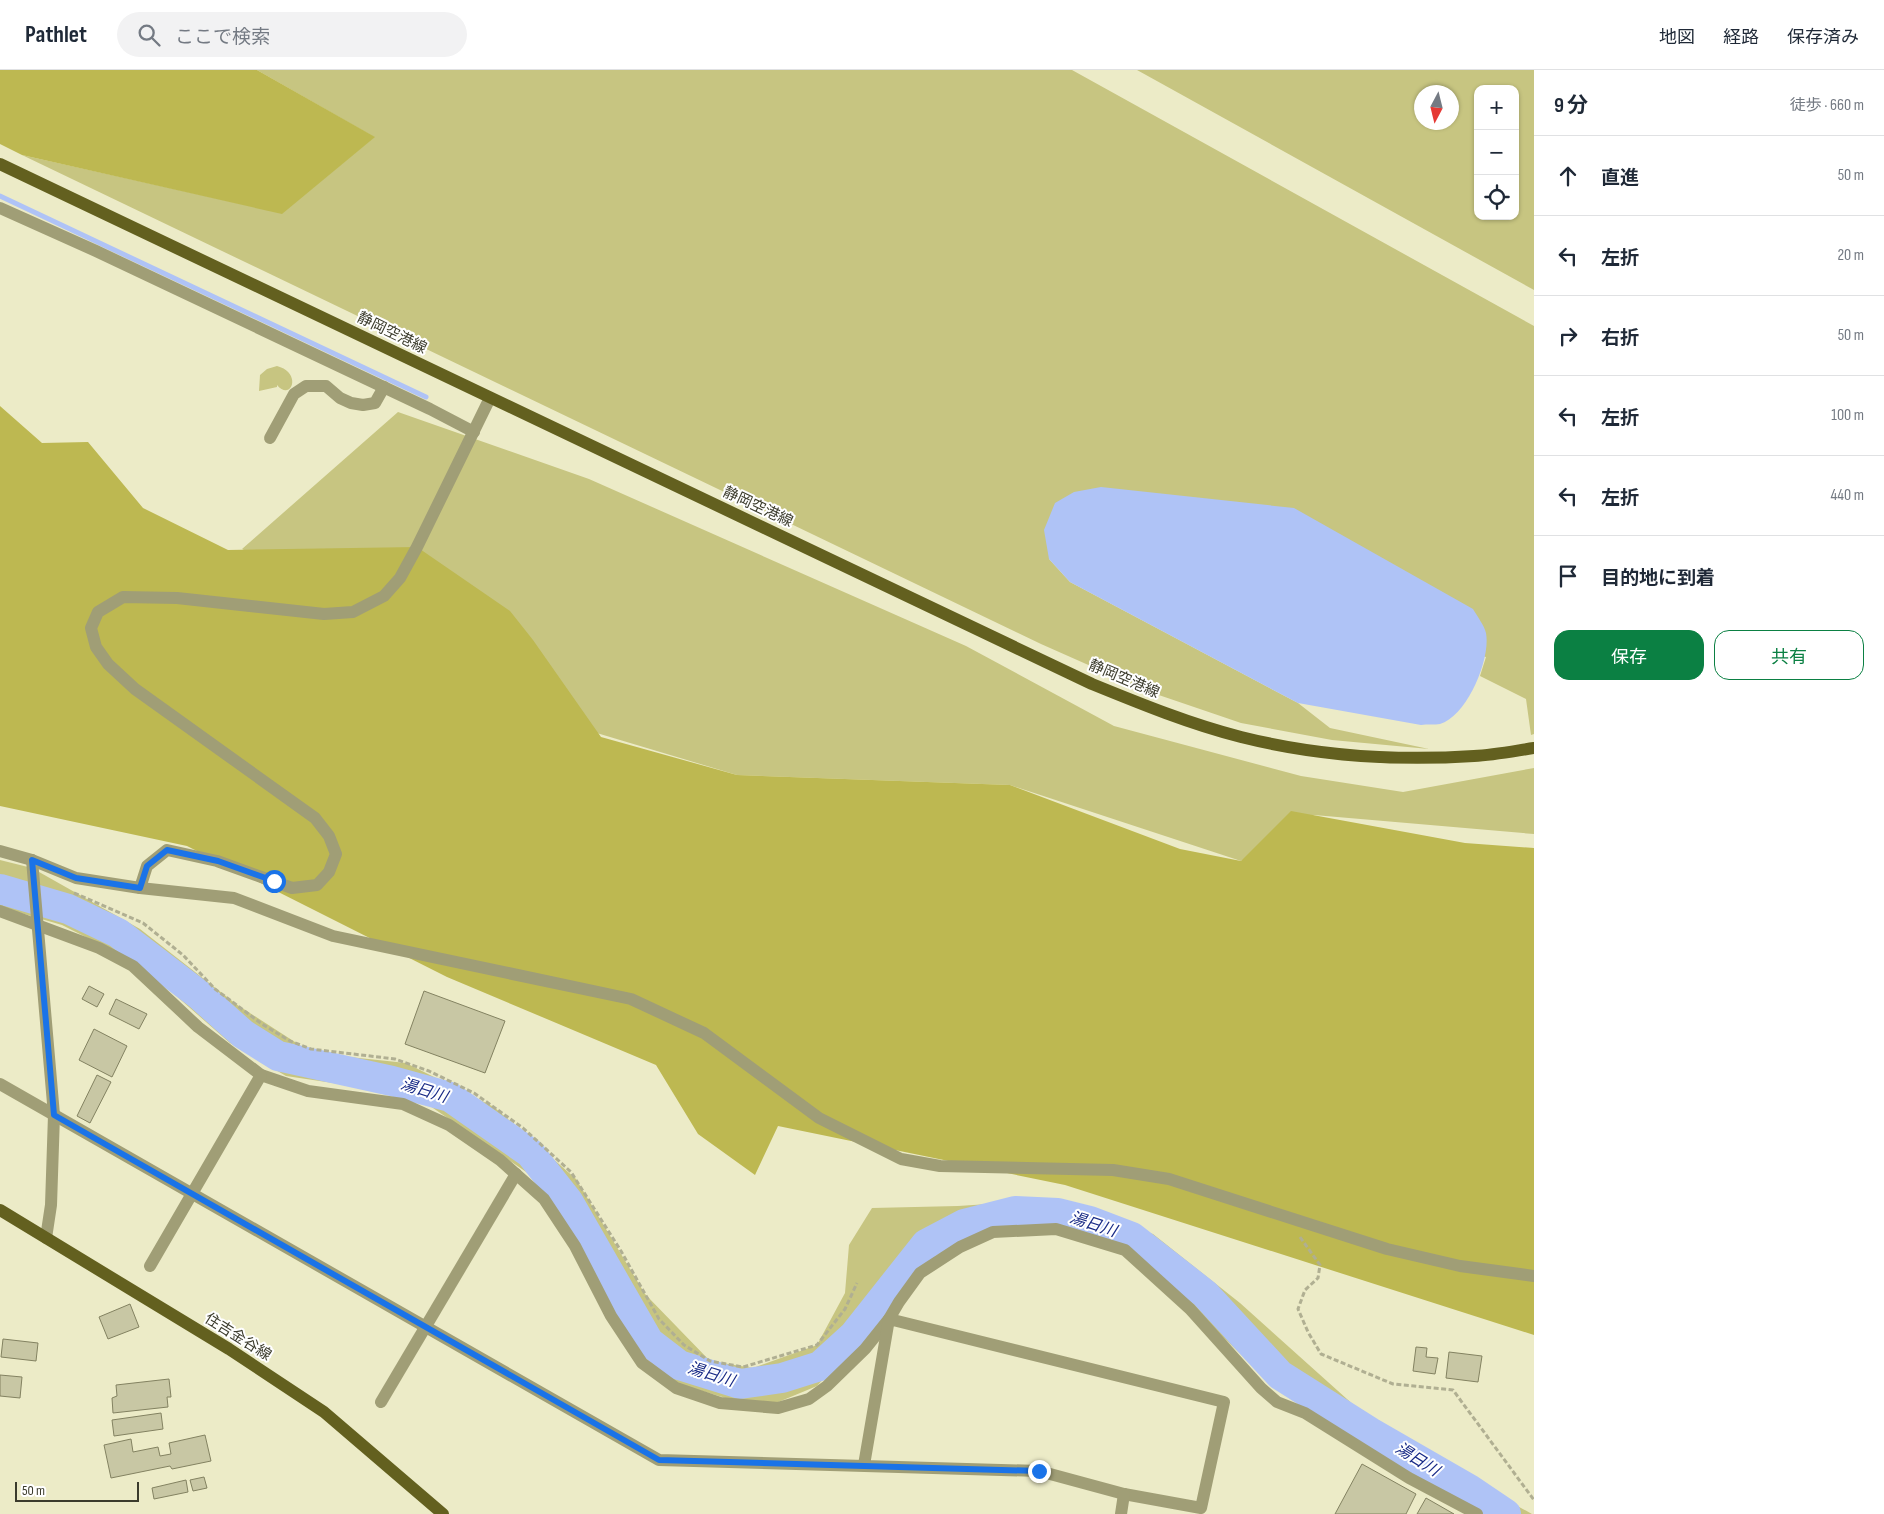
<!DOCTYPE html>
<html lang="ja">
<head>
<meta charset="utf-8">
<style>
  :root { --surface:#fff; --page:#f2f2f3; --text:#1f2937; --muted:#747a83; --line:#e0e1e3; --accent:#0b8043 }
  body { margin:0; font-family:"Sofia Sans Condensed","Noto Sans JP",sans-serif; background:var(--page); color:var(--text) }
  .controls { position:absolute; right:15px; top:15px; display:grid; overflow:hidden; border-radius:10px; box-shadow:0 1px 4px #0004 }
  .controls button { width:45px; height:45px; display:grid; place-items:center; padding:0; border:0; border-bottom:1px solid var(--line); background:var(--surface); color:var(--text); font:25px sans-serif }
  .compass { position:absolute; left:1414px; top:15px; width:45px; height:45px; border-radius:50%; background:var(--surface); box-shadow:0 1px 4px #0004; rotate:187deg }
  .scale { position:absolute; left:15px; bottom:12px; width:124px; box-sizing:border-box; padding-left:5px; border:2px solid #3b3b2c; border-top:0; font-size:14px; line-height:18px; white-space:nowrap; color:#3b3b2c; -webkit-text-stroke:4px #fff; paint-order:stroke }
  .stop { position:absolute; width:15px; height:15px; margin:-11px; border:4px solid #1a73e8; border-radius:50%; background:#fff }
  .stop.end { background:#1a73e8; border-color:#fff; box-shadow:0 1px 5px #0008 }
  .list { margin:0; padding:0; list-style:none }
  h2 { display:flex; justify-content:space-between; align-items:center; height:65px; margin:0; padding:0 20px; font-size:21px }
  h2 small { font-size:16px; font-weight:400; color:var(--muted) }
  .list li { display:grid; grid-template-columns:32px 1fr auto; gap:15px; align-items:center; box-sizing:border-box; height:80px; padding:0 20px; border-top:1px solid var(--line) }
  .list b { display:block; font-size:19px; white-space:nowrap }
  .list em { font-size:16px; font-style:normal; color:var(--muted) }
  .actions { display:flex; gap:10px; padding:15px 20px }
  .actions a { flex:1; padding:11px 0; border:1px solid var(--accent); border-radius:15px; text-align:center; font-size:18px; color:var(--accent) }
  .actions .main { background:var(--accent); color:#fff }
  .icon { flex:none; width:28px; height:28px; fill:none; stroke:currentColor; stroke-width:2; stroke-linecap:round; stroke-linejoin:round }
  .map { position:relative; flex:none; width:1534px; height:1444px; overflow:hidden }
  header { display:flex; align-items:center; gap:30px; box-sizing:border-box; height:70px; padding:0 25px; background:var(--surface); border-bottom:1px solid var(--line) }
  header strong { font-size:24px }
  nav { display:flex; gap:28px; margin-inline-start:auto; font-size:18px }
  .search { width:350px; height:45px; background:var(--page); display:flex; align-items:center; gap:12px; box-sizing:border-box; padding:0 18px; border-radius:28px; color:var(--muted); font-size:19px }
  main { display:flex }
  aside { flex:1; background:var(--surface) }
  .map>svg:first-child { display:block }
</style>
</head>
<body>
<header>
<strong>Pathlet</strong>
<div class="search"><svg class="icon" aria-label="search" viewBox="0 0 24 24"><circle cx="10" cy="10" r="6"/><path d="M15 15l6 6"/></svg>ここで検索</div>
<nav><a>地図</a><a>経路</a><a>保存済み</a></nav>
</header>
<main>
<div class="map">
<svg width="1534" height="1444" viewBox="0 0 1534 1444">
  <rect width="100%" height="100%" fill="#ecebc7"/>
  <g fill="#c7c581" fill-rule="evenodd">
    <polygon points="257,0 1072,0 1534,256 1534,664 1531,665 1526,629 1480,606 1486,587 1049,489 1070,512 1298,633 1330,658 1429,679 1332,670 1241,653 1147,621 1041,574 22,85 282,143 374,67"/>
    <path d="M1137 0H1534V220ZM1478 19H1515V146H1478ZM1422 22H1452V52H1422Z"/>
    <path d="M277 296C303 303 291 332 277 315V317L259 321 260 305 267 299Z"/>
    <polygon points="398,342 589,409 966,576 1114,656 1301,706 1403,722 1534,698 1534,764 1314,745 1241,791 1010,715 737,705 580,658 242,479"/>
    <polygon points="0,790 32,798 140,859 236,934 312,983 406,993 494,1037 576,1109 645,1224 710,1291 753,1298 817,1275 845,1223 849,1175 872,1138 958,1136 1050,1130 1153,1164 1240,1233 1386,1364 1532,1444 1478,1444 1277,1319 1127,1175 1057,1153 981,1159 923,1192 887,1238 817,1316 776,1333 729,1329 665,1310 615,1247 589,1188 535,1108 414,1025 286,1006 230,973 141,895 62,855 0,837"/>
  </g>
  <g fill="#bdb851">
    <polygon points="0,0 257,0 375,67 282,144 22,85 0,74"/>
    <polygon points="0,336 42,373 88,372 143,438 228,480 417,477 510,541 533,570 601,667 737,705 1010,715 1180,779 1241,791 1291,741 1465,773 1534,778 1534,1265 1065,1115 778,1056 755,1105 698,1064 656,995 447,907 187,776 0,736"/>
  </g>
  <path fill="#afc3f6" d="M1101 417 1294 438 1473 539C1477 546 1484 555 1486 563 1491 589 1467 646 1440 654 1435 655 1427 654 1421 655L1298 633 1070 512 1049 489 1044 460 1055 433 1074 422Z"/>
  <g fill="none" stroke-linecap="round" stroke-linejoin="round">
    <polyline stroke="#afc3f6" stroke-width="5" points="0,126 426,327"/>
    <polyline stroke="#afc3f6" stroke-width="30" points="0,819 68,839 118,863 198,924 243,964 278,986 392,1011 450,1027 530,1083 568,1131 649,1272 679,1295 740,1314 782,1308 820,1296 854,1265 926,1174 964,1154 1015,1141 1058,1143 1090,1151 1132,1167 1205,1224 1280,1305 1370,1362 1469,1419 1506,1444"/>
  </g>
  <g fill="#c8c7a4" stroke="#838261">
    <polygon points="89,916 104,924 97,937 82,929"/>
    <polygon points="424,921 505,951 485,1003 405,974"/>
    <polygon points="116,929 147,944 139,959 109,944"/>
    <polygon points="94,959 127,976 112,1007 79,990"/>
    <polygon points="97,1005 111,1012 90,1053 77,1046"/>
    <polygon points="130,1234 139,1257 108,1269 99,1247"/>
    <polygon points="3,1269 38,1273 36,1291 1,1287"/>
    <polygon points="1416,1277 1427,1278 1426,1287 1438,1288 1435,1304 1413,1301"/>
    <polygon points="1449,1282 1482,1286 1478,1312 1446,1308"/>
    <polygon points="0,1305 22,1307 20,1328 0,1326"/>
    <polygon points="169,1309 171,1327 167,1327 168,1337 113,1343 112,1328 117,1326 116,1315"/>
    <polygon points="161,1343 163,1359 114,1366 112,1350"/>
    <polygon points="205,1365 211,1391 172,1399 170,1396 111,1408 104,1375 131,1369 133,1382 158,1377 160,1386 171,1384 169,1373"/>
    <polygon points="1362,1394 1416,1424 1406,1444 1335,1444"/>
    <polygon points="204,1407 207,1418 193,1421 190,1410"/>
    <polygon points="186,1410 188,1422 154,1429 152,1418"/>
    <polygon points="1426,1428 1454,1444 1417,1444"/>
  </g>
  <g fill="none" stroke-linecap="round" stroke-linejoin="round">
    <g stroke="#b0af92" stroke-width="3" stroke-dasharray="5 2.5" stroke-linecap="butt">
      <polyline points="74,823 143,853 183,885 215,919 262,954 290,971 311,979 395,989 429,1001 474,1023 523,1058 571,1102 621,1181 659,1249 684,1275 710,1291 743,1297 817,1275 845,1239 857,1213"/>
      <polyline points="1300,1167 1320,1195 1318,1208 1305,1220 1298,1239 1308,1262 1321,1284 1393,1314 1453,1320 1534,1430"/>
    </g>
    <g stroke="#a09e76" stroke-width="12">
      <polyline points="0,138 96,181 430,339 474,362"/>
      <polyline points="270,368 294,324 306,316 326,316 340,328 351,333 363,335 375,333 384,317"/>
      <polyline points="0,781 32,790 76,808 140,818 234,828 333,866 631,929 704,963 819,1048 901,1089 940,1096 1113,1100 1169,1109 1387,1179 1460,1196 1534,1206"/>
      <polyline points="32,790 54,1045 51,1135 46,1168"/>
      <polyline points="140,818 147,796 167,780 217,791 292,818 317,815 329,802 336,784 329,766 315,748 135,619 108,594 96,577 91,558 98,542 123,527 177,528 324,544 353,542 384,526 400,508 417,477 490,328"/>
      <polyline points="0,841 99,878 133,896 198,957 261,1005 308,1021 403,1034 449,1055 500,1090 544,1129 575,1176 611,1246 642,1293 676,1318 720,1333 778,1338 809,1329 827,1316 865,1279 889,1249 899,1232 920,1203 960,1177 993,1162 1056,1159 1125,1180 1190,1239 1261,1318 1277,1332 1305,1343 1409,1408 1477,1444"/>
      <polyline points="0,1014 659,1390 1039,1401 1124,1424 1201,1438 1224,1332 889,1249 864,1395"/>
      <polyline points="150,1196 261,1005"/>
      <polyline points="381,1332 516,1104"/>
      <polyline points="1121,1444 1124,1424"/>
    </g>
    <g stroke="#63601f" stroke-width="12">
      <path d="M0 94 1092 614C1141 634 1190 654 1241 667 1317 686 1397 691 1474 686 1494 685 1514 681 1534 678"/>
      <polyline points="0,1140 229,1279 324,1342 443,1444"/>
    </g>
  </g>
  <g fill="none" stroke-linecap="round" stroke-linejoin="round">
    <polyline stroke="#1a73e8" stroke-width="6" points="274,811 218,791 167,780 147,796 140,818 76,808 32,790 54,1045 659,1390 1039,1401"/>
  </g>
  <g text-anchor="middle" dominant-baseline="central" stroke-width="4" stroke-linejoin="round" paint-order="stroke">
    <g font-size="15" fill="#3b3b2c" stroke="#fff">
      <text transform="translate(392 263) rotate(26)">静岡空港線</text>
      <text transform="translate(758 437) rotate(25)">静岡空港線</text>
      <text transform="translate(1124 609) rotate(23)">静岡空港線</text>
      <text transform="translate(238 1267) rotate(32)">住吉金谷線</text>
    </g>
    <g font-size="16" font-style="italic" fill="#182a86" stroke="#fff">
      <text transform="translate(424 1021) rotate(17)">湯日川</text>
      <text transform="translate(1093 1155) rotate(18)">湯日川</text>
      <text transform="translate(711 1305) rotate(17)">湯日川</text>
      <text transform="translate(1417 1390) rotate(32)">湯日川</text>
    </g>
  </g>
</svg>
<div class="controls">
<button>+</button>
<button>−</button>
<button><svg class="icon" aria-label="locate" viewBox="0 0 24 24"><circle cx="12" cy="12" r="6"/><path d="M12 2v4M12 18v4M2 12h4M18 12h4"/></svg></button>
</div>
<svg class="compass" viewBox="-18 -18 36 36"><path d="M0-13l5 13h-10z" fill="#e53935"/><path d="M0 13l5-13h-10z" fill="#747a83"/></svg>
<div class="scale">50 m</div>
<div class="stop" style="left:274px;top:811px"></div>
<div class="stop end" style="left:1039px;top:1401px"></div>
</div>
<aside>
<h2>9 分<small>徒歩 · 660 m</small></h2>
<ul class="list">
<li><svg class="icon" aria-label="ahead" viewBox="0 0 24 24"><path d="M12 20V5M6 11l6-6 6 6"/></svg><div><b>直進</b></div><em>50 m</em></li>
<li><svg class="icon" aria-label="left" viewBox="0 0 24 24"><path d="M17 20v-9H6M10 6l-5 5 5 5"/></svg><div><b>左折</b></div><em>20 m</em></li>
<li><svg class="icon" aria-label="right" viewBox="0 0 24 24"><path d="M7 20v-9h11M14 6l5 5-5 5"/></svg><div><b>右折</b></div><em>50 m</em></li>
<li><svg class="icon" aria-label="left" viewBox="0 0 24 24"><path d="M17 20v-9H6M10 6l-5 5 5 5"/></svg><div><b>左折</b></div><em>100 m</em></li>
<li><svg class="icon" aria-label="left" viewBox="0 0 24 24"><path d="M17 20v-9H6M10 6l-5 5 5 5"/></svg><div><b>左折</b></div><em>440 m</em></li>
<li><svg class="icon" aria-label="arrive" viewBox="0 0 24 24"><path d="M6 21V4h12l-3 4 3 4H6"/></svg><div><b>目的地に到着</b></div></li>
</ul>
<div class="actions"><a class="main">保存</a><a>共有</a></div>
</aside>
</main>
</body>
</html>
